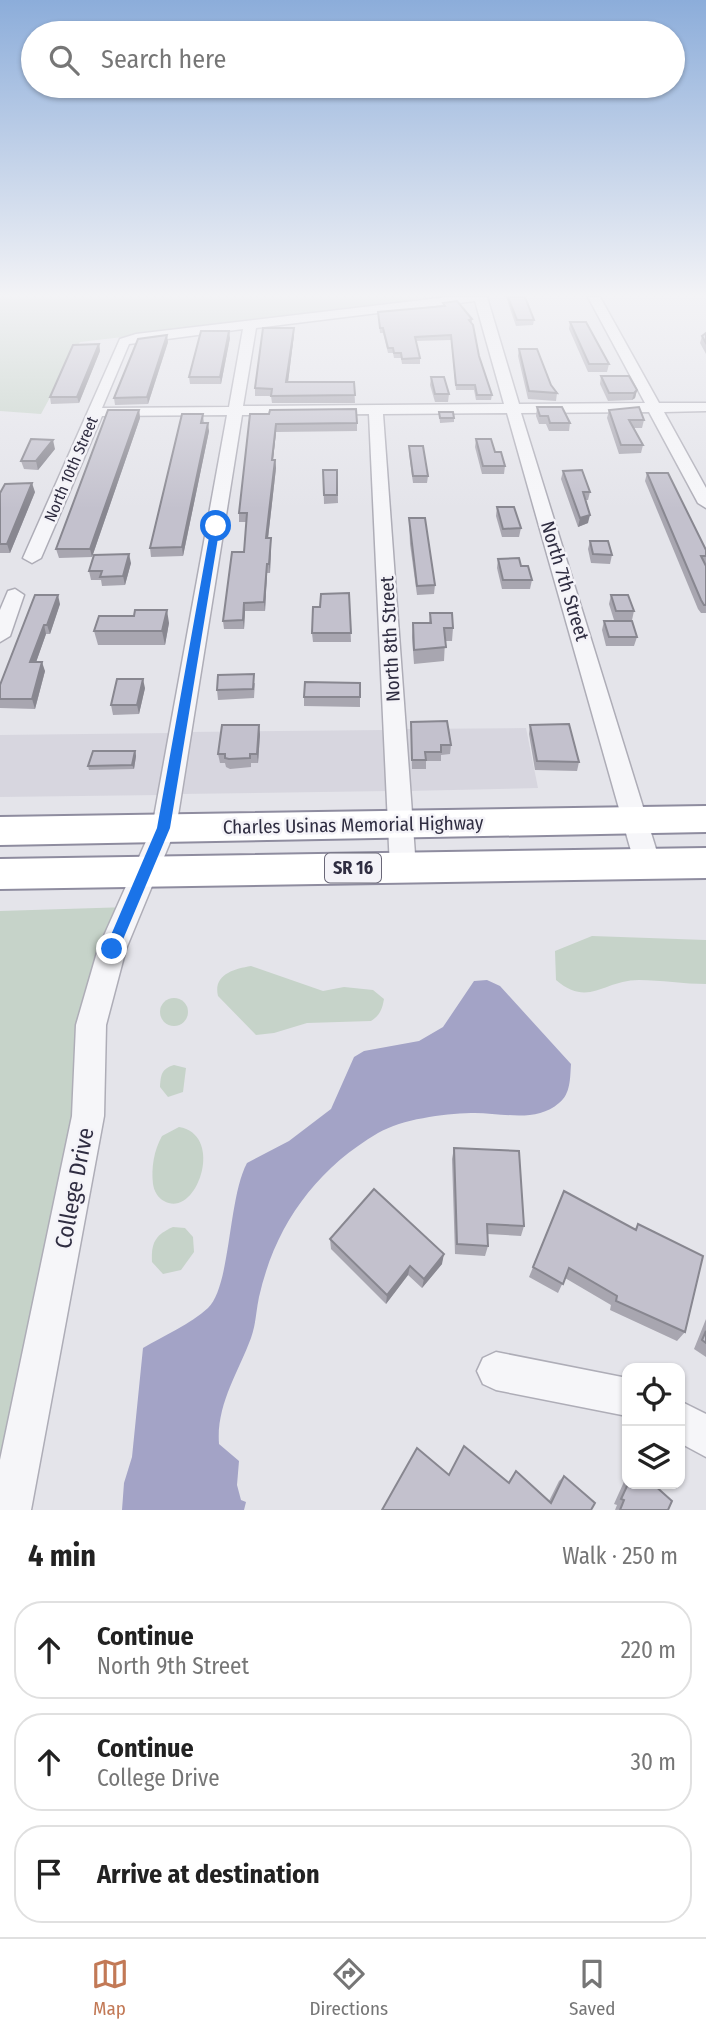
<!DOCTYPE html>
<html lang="en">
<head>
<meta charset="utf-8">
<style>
  :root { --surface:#fff; --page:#f6f6f6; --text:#222; --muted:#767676; --line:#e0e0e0; --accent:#c27956 }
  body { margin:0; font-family:"Fira Sans Condensed",sans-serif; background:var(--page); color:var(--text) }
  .controls { position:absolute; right:21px; bottom:21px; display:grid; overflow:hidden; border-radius:14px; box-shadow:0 2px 5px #0004 }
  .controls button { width:63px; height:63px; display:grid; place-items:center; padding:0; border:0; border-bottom:2px solid var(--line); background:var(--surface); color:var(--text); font:35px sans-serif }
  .stop { position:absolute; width:21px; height:21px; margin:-16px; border:5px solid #1a73e8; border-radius:50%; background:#fff }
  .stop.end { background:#1a73e8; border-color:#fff; box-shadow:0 2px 7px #0008 }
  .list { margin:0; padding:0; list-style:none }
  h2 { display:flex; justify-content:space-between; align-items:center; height:91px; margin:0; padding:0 28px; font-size:30px }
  h2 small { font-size:23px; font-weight:400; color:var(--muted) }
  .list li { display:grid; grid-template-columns:46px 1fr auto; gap:21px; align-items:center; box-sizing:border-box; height:98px; margin:0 14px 14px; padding:0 14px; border:2px solid var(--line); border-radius:28px }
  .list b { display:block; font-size:26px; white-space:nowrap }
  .list p { margin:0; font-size:23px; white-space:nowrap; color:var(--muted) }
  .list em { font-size:23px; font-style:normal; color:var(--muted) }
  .icon { flex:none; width:38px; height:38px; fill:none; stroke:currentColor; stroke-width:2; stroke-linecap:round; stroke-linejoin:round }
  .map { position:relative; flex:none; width:706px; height:1510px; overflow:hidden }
  .search { position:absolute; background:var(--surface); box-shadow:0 2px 5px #0004; left:21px; right:21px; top:21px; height:77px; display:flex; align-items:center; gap:18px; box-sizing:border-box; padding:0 24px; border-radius:38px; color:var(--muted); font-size:26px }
  .sheet { height:427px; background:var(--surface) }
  nav { display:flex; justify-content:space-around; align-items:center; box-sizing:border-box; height:98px; border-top:2px solid var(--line); background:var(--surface); font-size:19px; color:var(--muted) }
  nav a { display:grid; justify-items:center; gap:4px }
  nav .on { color:var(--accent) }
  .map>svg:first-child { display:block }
</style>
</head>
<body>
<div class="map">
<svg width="706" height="1510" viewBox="0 0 706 1510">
  <rect width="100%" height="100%" fill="#e4e4ea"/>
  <g fill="#d7d6df">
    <polygon points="526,728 538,788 407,791 404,729"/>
    <polygon points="386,730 389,791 179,794 190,732"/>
    <polygon points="173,733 161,795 0,797 0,735"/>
  </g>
  <g fill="#c6d3c9">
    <polygon points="0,297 464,297 80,342 41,414 0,411"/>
    <polygon points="129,907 0,1466 0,911"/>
    <path d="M592 936 706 940V984C684 984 661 980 639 980 603 980 589 1008 556 980L555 951Z"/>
    <path d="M251 966 323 991 344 987 373 990 384 999C382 1010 380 1015 371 1021L307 1023 274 1033 256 1035 218 996C213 975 233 969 251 966Z"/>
    <circle cx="174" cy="1012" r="14"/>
    <path d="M174 1065 186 1068 183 1092 168 1097 160 1087C161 1075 161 1069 174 1065Z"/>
    <path d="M179 1127C226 1135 196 1220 164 1201 158 1198 154 1191 153 1184 151 1168 154 1150 162 1136Z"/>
    <path d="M173 1227 185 1228 193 1237 194 1252 181 1270 163 1274 152 1262C151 1243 155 1235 173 1227Z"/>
  </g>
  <path fill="#a3a3c6" d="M487 980 500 986 571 1064C570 1077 571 1094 559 1103 535 1124 500 1112 471 1113 442 1114 403 1119 378 1133 315 1170 275 1226 259 1297 256 1311 256 1324 251 1338 238 1373 216 1405 219 1444L239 1461 237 1485 241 1500 246 1502 244 1510H122L124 1483 132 1457 143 1348C163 1336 191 1324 208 1308 231 1286 228 1198 247 1163L289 1141 331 1109 354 1057 364 1051 419 1041 443 1027 474 981Z"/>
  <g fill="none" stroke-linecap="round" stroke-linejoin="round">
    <g stroke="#aeadb7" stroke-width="3">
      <g id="minor">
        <path d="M448 297H487L519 404 645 403 588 297H600L659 403H706V411L664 412 706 488V508L698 503 649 412 521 413 661 865 657 872 648 875 639 872 635 865 507 413 383 414 416 868 412 875 403 878 394 875 390 868 369 414 242 415 176 828 126 949 106 1025 104 1116 31 1510H0V1460L72 1116 76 1025 98 949 152 828 227 415 102 416 41 558 32 563 23 558 120 339 136 334ZM475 301 504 404 243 406 256 328ZM243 329 229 407 102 408 129 344Z"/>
        <polygon points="15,589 24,595 10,636 0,642 0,610 8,591"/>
        <polygon points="496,1352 627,1378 627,1416 496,1390 483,1384 477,1371 483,1358"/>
        <polygon points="680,1401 706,1414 706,1457 680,1443"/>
      </g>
    </g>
    <g stroke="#8e8c9f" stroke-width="4">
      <g id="highway">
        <polygon points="706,806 706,832 0,845 0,817"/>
        <polygon points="706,848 706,878 0,889 0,859"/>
      </g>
    </g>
    <use href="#minor" fill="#f6f6f9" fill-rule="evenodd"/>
    <use href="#highway" fill="#fff" fill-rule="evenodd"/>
  </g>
  <g fill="#a8a6b0">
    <polygon points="506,297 525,297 534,320 533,325 516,326"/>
    <polygon points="443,303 472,319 472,323 479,356 492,395 491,400 476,400 474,390 456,390 451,340 416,341 420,358 420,364 402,364 401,358 394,358 393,353 388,353 383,333 380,333 378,312 443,307"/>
    <polygon points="570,322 609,364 607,372 588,372 569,329"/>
    <polygon points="706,333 706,354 700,343 702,336"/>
    <polygon points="294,335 288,382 354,382 355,403 272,403 271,396 255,396 255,388"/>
    <polygon points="230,338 221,384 190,384 189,377"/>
    <polygon points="168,342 148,404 115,405 114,398"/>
    <polygon points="99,344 100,351 79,403 51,404 50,397"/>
    <polygon points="519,349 551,385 557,393 556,401 528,399 518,356"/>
    <polygon points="601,376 637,390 635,398 632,400 608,401 600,384"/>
    <polygon points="431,377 449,394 448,402 435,402 430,385"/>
    <polygon points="537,407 570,423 569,431 549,431 546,424 539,424 536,416"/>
    <polygon points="139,410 140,418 92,557 59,558 56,549"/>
    <polygon points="609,410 644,420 642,428 634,428 643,445 641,453 619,454 607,418"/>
    <polygon points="439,412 454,418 454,422 440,423"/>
    <polygon points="203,414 204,423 209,431 183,556 151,557 150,548"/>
    <polygon points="269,414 357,423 357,431 276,432 273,460 275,460 276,468 268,538 271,547 270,573 267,573 265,611 245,611 244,629 224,629 223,621 244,552 247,522 239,522 239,513"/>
    <polygon points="476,439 495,452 505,466 504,474 482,474 475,447"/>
    <polygon points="409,446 428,476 427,483 413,483 409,453"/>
    <polygon points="55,449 38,470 24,469 21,461"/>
    <polygon points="323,470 337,470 338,503 324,504"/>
    <polygon points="563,471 590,492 588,500 586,500 588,523 578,527 561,479"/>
    <polygon points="647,473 706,550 706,613 701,613 698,609 645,481"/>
    <polygon points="35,492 10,553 0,553 0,493"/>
    <polygon points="497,507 521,528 519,537 502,537 496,516"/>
    <polygon points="409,518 435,585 434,594 417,595 410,544"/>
    <polygon points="590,541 612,555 610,564 591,563 588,549"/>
    <polygon points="498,559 521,566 532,580 530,589 502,589 497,568"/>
    <polygon points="131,563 125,585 102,586 101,580 91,580 89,571"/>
    <polygon points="349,593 351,642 313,642 312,633 320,607"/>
    <polygon points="35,595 60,604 50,634 46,634 36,662 45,671 35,709 0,708 0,685"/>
    <polygon points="611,595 634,611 632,620 614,620 609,604"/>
    <polygon points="430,613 453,628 452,641 445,641 444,661 414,664 412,637 413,623 429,623"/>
    <polygon points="604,621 637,637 634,646 606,646 602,630"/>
    <polygon points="169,623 165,645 98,645 94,631"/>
    <polygon points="255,683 254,698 218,700 217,690"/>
    <polygon points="360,683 360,707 304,706 304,697"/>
    <polygon points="145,688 139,714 113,715 111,705"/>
    <polygon points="411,722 451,745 450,754 441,755 441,761 426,761 426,769 412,769"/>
    <polygon points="530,725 579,762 577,771 535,770 529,734"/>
    <polygon points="260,734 258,763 251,763 251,767 230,769 226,767 225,763 220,763 218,754"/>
    <polygon points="135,751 136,756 134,769 89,770 88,766"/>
    <polygon points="454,1148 524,1226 521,1236 487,1234 488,1246 485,1256 455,1254 452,1159"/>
    <polygon points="564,1191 635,1229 638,1224 685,1332 677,1341 610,1310 611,1305 565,1278 558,1293 529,1277"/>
    <polygon points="330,1239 442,1264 422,1288 408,1275 386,1304 331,1249"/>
    <polygon points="706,1319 706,1357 694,1349"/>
    <polygon points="516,1471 549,1501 559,1481 564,1476 591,1510 382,1510 449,1475 508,1482"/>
    <polygon points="627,1475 627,1484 653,1484 668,1510 615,1510 617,1505 614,1504"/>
  </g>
  <g fill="#888790">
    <polygon points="294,328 294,335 287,390 286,382"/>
    <polygon points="229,331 230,338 221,384 220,377"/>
    <polygon points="167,335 168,342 148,404 147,397"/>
    <polygon points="99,344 100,351 79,403 77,397"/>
    <polygon points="637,390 635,398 632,400 634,393"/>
    <polygon points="139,410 140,418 92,557 90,549"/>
    <polygon points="208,423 209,431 183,556 182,547"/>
    <polygon points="276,424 276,432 272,468 272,460"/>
    <polygon points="53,440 55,449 38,470 36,461"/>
    <polygon points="275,460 276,468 267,547 266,538"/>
    <polygon points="32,483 35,492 10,553 7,544"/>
    <polygon points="590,515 588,523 578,527 580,518"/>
    <polygon points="271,538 271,547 270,573 269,564"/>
    <polygon points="129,554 131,563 125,585 123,576"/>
    <polygon points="267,564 267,573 265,611 264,602"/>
    <polygon points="58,595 60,604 50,634 47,625"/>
    <polygon points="244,603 245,611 244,629 243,620"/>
    <polygon points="167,610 169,623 165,645 162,631"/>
    <polygon points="44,625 46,634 33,671 30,662"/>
    <polygon points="42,662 45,671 35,709 32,699"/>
    <polygon points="143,679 145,688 139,714 137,705"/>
    <polygon points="259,725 260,734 258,763 257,754"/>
    <polygon points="135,751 136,756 134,769 132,765"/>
    <polygon points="444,1254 442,1264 422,1288 424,1279"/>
    <polygon points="410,1266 408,1275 386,1304 387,1295"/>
  </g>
  <g fill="#c3c1cd" stroke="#888790" stroke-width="2">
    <polygon points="508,297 525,297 534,320 517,320"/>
    <polygon points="457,301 472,319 469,320 473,325 479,356 492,395 477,395 475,385 456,385 451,335 415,337 420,358 402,359 401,353 394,353 393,348 388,348 383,328 380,328 378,312 445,306 443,303"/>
    <polygon points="570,322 586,322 609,364 589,364"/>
    <polygon points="263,328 294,328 286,382 354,382 355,395 271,396 272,389 255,388"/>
    <polygon points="201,331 229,331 220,377 189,377"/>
    <polygon points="706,333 706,343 702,336"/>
    <polygon points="167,335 147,397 114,398 138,339"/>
    <polygon points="99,344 77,397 50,397 73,345"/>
    <polygon points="519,349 537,349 551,385 557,393 529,391"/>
    <polygon points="601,376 629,376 637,390 634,393 609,393"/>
    <polygon points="431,377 444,377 449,394 435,394"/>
    <polygon points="537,407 562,407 570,423 550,423 548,416 540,416"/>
    <polygon points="639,407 644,420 629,420 643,445 621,445 609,410"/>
    <polygon points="356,409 357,423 276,424 272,460 275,460 266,538 271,538 269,564 267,564 264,602 244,603 243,620 223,621 232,552 244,552 247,513 239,513 250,414 269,414 270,410"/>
    <polygon points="108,410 139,410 90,549 56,549"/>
    <polygon points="439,412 453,412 454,418 440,418"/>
    <polygon points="182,414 203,414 201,423 208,423 182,547 150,548"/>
    <polygon points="31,439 53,440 36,461 21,461"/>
    <polygon points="476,439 491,439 495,452 501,452 505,466 483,466"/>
    <polygon points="409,446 423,446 428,476 413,476"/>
    <polygon points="323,470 337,470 337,495 324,495"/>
    <polygon points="582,470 590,492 583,492 590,515 580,518 563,471"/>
    <polygon points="647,473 668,473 706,550 706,556 701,556 706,566 706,605 704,605 701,600"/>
    <polygon points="32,483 7,544 0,544 0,493 5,484"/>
    <polygon points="497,507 514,507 521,528 503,529"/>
    <polygon points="409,518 425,518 435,585 417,586"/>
    <polygon points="590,541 608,541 612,555 593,554"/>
    <polygon points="129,554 123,576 100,577 102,571 89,571 94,555"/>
    <polygon points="519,558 521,566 528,566 532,580 503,580 498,559"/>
    <polygon points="349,593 351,633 312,633 313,607 320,607 321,594"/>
    <polygon points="35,595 58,595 47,625 44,625 30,662 42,662 32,699 0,699 0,685"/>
    <polygon points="611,595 628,595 634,611 616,611"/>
    <polygon points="135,610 167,610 162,631 94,631 99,616 134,616"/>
    <polygon points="430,613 452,613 453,628 444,628 446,647 414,650 413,623 431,623"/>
    <polygon points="604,621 632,621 637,637 609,637"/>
    <polygon points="254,674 253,689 217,690 218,675"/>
    <polygon points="117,679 143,679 137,705 111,705"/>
    <polygon points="305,682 360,683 360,697 304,697"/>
    <polygon points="447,721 451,745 441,745 441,752 425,752 426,760 412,760 411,722"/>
    <polygon points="569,724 579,762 537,761 530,725"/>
    <polygon points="222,725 259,725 257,754 250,754 250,758 229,759 225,758 225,754 218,754"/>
    <polygon points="93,751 135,751 132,765 88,766"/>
    <polygon points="454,1148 519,1151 524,1226 487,1224 488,1246 457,1244"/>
    <polygon points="374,1189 444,1254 424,1279 410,1266 387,1295 330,1239"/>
    <polygon points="564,1191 636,1230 638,1224 703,1256 685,1332 616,1301 617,1296 569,1268 563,1284 533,1267"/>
    <polygon points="706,1331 706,1343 702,1340"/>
    <polygon points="464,1446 509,1483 516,1471 551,1503 564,1476 595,1503 591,1510 382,1510 417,1448 449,1475"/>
    <polygon points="628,1484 653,1484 672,1501 668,1510 620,1510 624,1500 621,1499"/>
  </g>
  <linearGradient id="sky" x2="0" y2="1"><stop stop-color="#8cadda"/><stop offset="0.58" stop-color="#f3f3f6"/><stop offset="1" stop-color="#f3f3f6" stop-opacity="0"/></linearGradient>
  <rect width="706" height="509" fill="url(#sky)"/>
  <polygon fill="#1a73e8" points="216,523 220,526 170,828 119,949 112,955 105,949 157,828 211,526"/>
  <g text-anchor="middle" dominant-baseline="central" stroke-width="5" stroke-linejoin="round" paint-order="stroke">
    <g font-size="16" fill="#2f2d41" stroke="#f4f3f8">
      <text transform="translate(71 469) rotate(-67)">North 10th Street</text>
    </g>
    <rect fill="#f4f3f8" stroke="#6a6878" stroke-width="2" x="325" y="853.5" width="56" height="29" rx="5"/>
    <g font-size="18" font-weight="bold" fill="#2f2d41">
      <text x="353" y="868">SR 16</text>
    </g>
    <g font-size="19" fill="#2f2d41" stroke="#f4f3f8">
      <text transform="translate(565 581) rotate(73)">North 7th Street</text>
      <text transform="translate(390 639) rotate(-93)">North 8th Street</text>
      <text transform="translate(353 825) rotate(-1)">Charles Usinas Memorial Highway</text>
    </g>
    <g font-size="23" fill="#2f2d41" stroke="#f4f3f8">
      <text transform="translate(74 1188) rotate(-79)">College Drive</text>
    </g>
  </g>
</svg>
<div class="controls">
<button><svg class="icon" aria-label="locate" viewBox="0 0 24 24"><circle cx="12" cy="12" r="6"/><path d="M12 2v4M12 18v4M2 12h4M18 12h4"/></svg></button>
<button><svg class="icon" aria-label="layers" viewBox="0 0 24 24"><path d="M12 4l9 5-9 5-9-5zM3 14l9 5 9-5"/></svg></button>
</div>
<div class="stop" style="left:216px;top:526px"></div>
<div class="stop end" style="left:112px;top:949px"></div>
<div class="search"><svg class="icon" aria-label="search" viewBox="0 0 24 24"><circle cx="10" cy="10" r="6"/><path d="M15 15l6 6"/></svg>Search here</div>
</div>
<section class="sheet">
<h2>4 min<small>Walk · 250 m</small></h2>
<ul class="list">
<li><svg class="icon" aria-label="ahead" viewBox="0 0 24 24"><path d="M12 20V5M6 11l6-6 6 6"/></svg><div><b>Continue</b><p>North 9th Street</p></div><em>220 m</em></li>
<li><svg class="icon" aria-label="ahead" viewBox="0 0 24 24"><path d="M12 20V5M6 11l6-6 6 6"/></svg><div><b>Continue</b><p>College Drive</p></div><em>30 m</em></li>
<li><svg class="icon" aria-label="arrive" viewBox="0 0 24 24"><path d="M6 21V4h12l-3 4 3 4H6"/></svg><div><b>Arrive at destination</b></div></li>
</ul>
</section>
<nav>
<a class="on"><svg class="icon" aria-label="map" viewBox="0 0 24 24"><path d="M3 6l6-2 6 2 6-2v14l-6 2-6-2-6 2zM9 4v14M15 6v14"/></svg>Map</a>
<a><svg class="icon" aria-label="directions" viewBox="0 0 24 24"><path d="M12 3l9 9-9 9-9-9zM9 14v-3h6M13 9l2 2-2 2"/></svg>Directions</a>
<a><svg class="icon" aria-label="saved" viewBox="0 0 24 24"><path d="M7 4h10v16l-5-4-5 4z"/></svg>Saved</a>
</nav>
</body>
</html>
